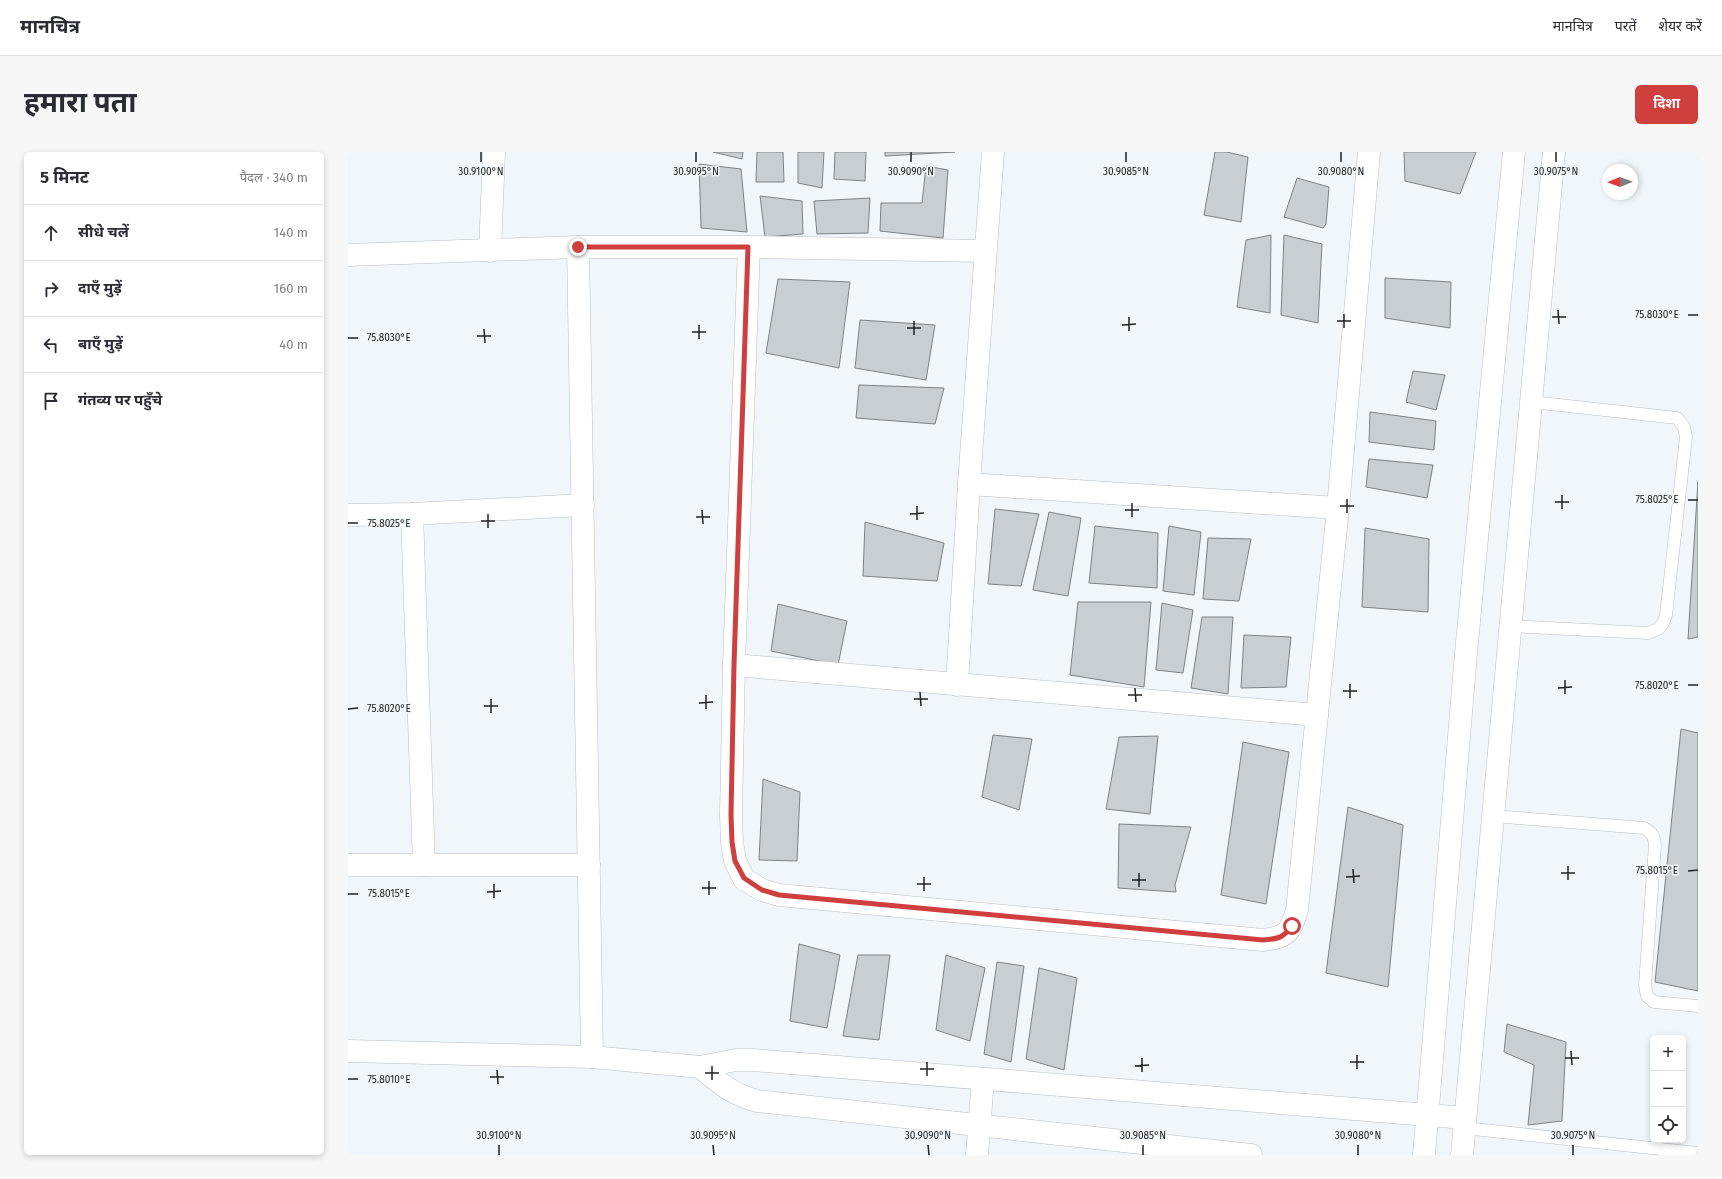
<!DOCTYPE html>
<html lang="hi">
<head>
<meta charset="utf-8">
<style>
  :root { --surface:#fff; --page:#f7f7f7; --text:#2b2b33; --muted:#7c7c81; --line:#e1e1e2; --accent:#ce3f3d }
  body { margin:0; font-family:"Fira Sans","Noto Sans Devanagari",sans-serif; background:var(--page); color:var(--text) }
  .controls { position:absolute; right:12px; bottom:12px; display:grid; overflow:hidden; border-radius:6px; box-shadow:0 2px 6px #0003 }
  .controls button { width:36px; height:36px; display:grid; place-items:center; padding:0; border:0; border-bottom:1px solid var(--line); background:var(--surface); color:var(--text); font:20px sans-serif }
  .compass { position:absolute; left:1254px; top:12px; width:36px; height:36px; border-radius:50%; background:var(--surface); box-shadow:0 2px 6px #0003; rotate:269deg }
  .stop { position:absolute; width:12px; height:12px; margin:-9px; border:3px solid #ce3f3d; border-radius:50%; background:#fff }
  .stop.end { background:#ce3f3d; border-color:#fff; box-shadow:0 1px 4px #0008 }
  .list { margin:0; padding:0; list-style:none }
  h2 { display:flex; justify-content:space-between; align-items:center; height:52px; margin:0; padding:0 16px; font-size:17px }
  h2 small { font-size:13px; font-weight:400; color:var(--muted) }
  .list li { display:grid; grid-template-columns:26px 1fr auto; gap:12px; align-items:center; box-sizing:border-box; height:56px; padding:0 16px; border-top:1px solid var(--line) }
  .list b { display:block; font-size:15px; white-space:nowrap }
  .list em { font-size:13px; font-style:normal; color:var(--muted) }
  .icon { flex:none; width:22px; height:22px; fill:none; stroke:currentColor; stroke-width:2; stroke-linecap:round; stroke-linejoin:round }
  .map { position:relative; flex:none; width:1350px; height:1003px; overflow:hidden; border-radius:6px }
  header { display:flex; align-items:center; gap:24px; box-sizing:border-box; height:56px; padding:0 20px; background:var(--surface); border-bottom:1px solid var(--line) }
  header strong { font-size:19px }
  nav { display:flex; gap:22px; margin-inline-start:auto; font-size:14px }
  .intro { display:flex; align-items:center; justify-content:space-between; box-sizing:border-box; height:96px; padding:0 24px }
  h1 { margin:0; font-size:28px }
  .button { padding:10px 18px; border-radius:6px; background:var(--accent); color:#fff; font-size:14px; font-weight:700 }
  main { display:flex; gap:24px; padding:0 24px }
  aside { flex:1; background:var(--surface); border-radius:6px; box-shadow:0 2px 6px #0003 }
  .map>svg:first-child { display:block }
</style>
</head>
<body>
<header>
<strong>मानचित्र</strong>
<nav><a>मानचित्र</a><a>परतें</a><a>शेयर करें</a></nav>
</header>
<div class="intro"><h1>हमारा पता</h1><a class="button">दिशा</a></div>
<main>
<aside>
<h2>5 मिनट<small>पैदल · 340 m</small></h2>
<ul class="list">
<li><svg class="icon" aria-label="ahead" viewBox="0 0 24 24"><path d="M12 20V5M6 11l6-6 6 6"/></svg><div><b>सीधे चलें</b></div><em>140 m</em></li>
<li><svg class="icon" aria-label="right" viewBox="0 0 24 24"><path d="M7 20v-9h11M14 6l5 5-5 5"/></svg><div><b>दाएँ मुड़ें</b></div><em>160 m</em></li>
<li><svg class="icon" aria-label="left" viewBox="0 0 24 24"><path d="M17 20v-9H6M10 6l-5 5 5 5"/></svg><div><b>बाएँ मुड़ें</b></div><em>40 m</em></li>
<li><svg class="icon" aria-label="arrive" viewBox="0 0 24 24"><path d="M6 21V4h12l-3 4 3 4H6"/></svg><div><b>गंतव्य पर पहुँचे</b></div></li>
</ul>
</aside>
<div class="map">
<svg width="1350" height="1003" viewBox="0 0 1350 1003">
  <rect width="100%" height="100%" fill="#f0f6f9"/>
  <g fill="#c9ced2" stroke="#7c8285">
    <polygon points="365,0 395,0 394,7"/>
    <polygon points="409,0 435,0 436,30 408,30"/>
    <polygon points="450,0 476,0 474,36 450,31"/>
    <polygon points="487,0 518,0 517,29 486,27"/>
    <polygon points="537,0 607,0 537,4"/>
    <polygon points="867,0 879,0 900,5 893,70 856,63"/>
    <polygon points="1056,0 1128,0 1112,42 1057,29"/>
    <polygon points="351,12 393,17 399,80 353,76"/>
    <polygon points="578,14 600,18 595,86 532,79 533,51 574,51"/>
    <polygon points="949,26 981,35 978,72 975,76 936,65"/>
    <polygon points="412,44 454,49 455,82 417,85"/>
    <polygon points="522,46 520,81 469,82 466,49"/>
    <polygon points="923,83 922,161 889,155 898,88"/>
    <polygon points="936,83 974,92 970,171 933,163"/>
    <polygon points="1037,126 1103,130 1102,176 1037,166"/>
    <polygon points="430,127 502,130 491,216 418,201"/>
    <polygon points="512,168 587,173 578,228 507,216"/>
    <polygon points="1065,219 1097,223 1088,258 1058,250"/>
    <polygon points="511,233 596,236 587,272 508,266"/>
    <polygon points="1022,260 1088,269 1086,298 1021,290"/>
    <polygon points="1021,307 1085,313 1079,346 1018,335"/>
    <polygon points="1350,329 1350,485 1340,487"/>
    <polygon points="647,357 691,362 673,434 640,432"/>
    <polygon points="701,360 733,366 720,444 685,438"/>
    <polygon points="517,370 596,391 589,429 515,424"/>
    <polygon points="747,374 810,381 809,436 741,431"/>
    <polygon points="821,374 853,380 846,443 815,439"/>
    <polygon points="1017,376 1081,387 1080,460 1014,455"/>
    <polygon points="860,386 903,387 891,449 855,447"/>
    <polygon points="730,450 803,450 796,535 722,523"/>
    <polygon points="814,451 845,458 835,521 808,518"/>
    <polygon points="430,452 499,469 490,513 423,499"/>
    <polygon points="854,465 885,465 880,542 843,536"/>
    <polygon points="896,483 943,485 938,535 893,536"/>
    <polygon points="1333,577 1350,581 1350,839 1307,830"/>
    <polygon points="645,583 684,587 671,658 634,645"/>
    <polygon points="810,584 802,662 758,657 771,585"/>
    <polygon points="895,590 941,600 918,752 873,743"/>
    <polygon points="415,627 452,640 449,709 411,708"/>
    <polygon points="1000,655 1055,673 1040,835 978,821"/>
    <polygon points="771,672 843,675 827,733 828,740 770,736"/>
    <polygon points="451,792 492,803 479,876 442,869"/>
    <polygon points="510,803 542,803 531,888 495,884"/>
    <polygon points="598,803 637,816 622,889 588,878"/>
    <polygon points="649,810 676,814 663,910 636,902"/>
    <polygon points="691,816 729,826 716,918 678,907"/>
    <polygon points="1159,872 1218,890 1214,969 1180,973 1186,913 1156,900"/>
  </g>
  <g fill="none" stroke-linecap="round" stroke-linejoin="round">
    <g stroke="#b8bec2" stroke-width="13">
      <g id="lane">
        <path d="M1163 474 1299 481C1310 479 1315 474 1318 463L1338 285 1336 275 1329 266 1184 250"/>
        <path d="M1145 664 1296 676C1304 680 1306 684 1307 693L1297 833 1299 844 1306 850 1350 854"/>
        <polyline points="1116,976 1350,1001"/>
      </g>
    </g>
    <g stroke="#b8bec2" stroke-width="23">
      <g id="street">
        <polyline points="230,95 244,905"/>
        <path d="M401 95 386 513 383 663 384 690 387 709 396 727 414 738 431 743 915 788C939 785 942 781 949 758L990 356 1021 0"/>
        <polyline points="142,99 146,0"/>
        <polyline points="0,103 230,95 401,95 637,99"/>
        <polyline points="621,332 990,356"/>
        <polyline points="64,362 76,713"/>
        <polyline points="0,363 64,362 235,353"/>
        <polyline points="386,513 969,563"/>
        <polyline points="609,533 621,332 645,0"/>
        <polyline points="0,713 241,713"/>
        <polyline points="0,899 244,905 352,915 388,908 405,908 1117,966"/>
        <path d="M352 915C372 931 383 942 409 949L903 1003"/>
        <polyline points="629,1003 635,927"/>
        <polyline points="1076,1003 1118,501 1166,0"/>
        <polyline points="1114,1003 1206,0"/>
      </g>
    </g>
    <use href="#lane" stroke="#fff" stroke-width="12"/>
    <use href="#street" stroke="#fff" stroke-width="22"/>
  </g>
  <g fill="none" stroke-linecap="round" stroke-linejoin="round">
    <path stroke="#ce3f3d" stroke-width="5" d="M230 95H400L386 513 383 663 384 690 387 709 396 726 414 738 431 743 915 788C930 787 935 786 944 774"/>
  </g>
  <path fill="none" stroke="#202223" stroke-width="1.5" d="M133 0V10M348 0V10M563 0V10M778 0V10M993 0V10M1208 0V10M1210 158 1211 172M996 162V176M1340 163H1350M781 165V179M1204 165H1218M566 169V183M989 169H1003M351 173V187M774 173 788 172M559 176H573M136 177 137 191M344 180H358M129 184H143M0 186H10M1214 343V357M999 347V361M1340 348H1350M1207 350H1221M784 351V365M569 354V368M992 354H1006M354 358 355 372M777 358H791M140 362V376M562 362 576 361M348 365H362M133 369H147M0 371H10M1217 528V542M1002 532V546M1340 533H1350M787 536 788 550M1210 536 1224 535M995 539H1009M572 540 573 554M358 543V557M780 543H794M143 547V561M566 547H580M351 551 365 550M136 554H150M0 557 10 556M1220 714V728M1005 717 1006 731M1340 719 1350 718M791 721V735M1213 721H1227M576 725V739M998 725 1012 724M784 728H798M361 729V743M146 732V746M569 732H583M354 736H368M139 740 153 739M0 742H10M1223 899 1224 913M1009 903V917M794 906V920M1217 906H1231M579 910V924M1002 910H1016M364 914V928M787 914 801 913M572 917H586M149 918 150 932M357 921H371M142 925H156M0 927H10M151 993V1003M365 993 366 1003M580 993 581 1003M795 993V1003M1010 993V1003M1225 993V1003"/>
  <g font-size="10" text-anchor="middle" fill="#202223" stroke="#f0f6f9" stroke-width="3" stroke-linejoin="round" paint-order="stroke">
    <text x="133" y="23">30.9100°N</text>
    <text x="348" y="23">30.9095°N</text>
    <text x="563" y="23">30.9090°N</text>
    <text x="778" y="23">30.9085°N</text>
    <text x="993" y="23">30.9080°N</text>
    <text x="1208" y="23">30.9075°N</text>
    <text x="1309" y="166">75.8030°E</text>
    <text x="41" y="189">75.8030°E</text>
    <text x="1309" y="351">75.8025°E</text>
    <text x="41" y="375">75.8025°E</text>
    <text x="1309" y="537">75.8020°E</text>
    <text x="41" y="560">75.8020°E</text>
    <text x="1309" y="722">75.8015°E</text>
    <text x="41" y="745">75.8015°E</text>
    <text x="41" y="931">75.8010°E</text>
    <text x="151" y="987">30.9100°N</text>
    <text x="365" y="987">30.9095°N</text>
    <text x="580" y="987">30.9090°N</text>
    <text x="795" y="987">30.9085°N</text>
    <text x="1010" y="987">30.9080°N</text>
    <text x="1225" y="987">30.9075°N</text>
  </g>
</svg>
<div class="controls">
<button>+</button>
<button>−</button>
<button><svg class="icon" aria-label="locate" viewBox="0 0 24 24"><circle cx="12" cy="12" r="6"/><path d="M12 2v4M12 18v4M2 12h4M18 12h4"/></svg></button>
</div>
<svg class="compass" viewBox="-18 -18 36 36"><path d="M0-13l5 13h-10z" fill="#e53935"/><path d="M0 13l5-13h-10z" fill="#7c7c81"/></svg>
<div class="stop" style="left:944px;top:774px"></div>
<div class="stop end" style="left:230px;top:95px"></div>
</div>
</main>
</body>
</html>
